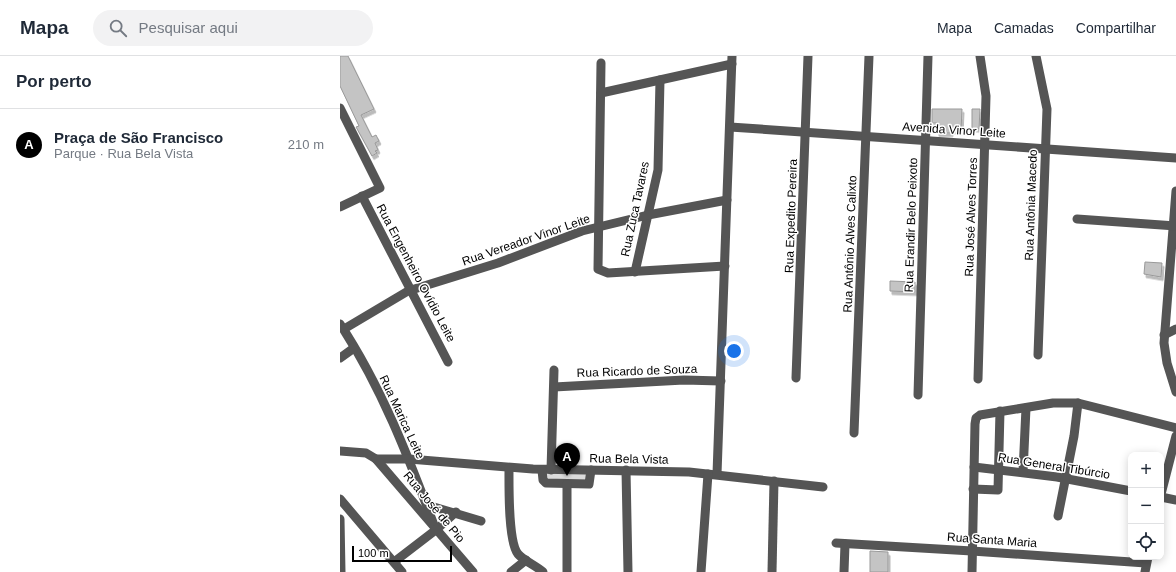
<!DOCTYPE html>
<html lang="pt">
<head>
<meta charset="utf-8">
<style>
  :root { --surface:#fff; --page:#f2f2f3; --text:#1f2937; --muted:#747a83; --line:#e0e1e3; --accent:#000 }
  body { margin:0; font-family:Arial,sans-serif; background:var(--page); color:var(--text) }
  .controls { position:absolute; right:12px; bottom:12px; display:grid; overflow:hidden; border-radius:8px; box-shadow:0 2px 10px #0003 }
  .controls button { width:36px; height:36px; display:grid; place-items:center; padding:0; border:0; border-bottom:1px solid var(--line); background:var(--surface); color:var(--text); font:20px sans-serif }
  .scale { position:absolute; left:12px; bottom:10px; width:100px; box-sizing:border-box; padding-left:4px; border:2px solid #000; border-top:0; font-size:11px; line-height:14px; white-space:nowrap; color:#000; -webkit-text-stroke:3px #fff; paint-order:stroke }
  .you { position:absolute; left:394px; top:295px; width:14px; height:14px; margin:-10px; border:3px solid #fff; border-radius:50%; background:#1a73e8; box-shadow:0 0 0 6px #1a73e833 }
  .badge { display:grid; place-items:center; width:26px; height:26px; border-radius:50%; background:var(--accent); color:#fff; font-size:13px; font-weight:700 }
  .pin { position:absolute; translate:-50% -33px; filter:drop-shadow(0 1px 2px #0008) }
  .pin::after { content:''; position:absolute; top:21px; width:14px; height:12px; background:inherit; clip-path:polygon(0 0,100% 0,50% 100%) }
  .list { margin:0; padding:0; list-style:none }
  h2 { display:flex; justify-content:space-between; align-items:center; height:52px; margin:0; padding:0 16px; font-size:17px }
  h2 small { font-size:13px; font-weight:400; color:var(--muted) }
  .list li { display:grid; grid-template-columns:26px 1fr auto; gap:12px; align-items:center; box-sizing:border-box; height:72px; padding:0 16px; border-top:1px solid var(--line) }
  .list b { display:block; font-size:15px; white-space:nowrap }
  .list p { margin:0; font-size:13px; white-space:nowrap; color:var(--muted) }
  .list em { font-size:13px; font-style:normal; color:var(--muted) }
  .icon { flex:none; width:22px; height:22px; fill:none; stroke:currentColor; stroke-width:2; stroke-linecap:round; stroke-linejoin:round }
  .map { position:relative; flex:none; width:836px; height:516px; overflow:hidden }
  header { display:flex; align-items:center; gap:24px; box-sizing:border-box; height:56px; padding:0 20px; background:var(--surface); border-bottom:1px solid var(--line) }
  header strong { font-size:19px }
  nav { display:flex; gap:22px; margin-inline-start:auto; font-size:14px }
  .search { width:280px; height:36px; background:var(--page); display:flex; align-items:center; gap:10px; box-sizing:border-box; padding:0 14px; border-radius:22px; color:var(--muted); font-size:15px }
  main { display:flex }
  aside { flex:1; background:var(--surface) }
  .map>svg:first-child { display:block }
</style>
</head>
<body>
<header>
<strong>Mapa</strong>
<div class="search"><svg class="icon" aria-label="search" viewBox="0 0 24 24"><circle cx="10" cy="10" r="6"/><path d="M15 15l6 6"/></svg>Pesquisar aqui</div>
<nav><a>Mapa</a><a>Camadas</a><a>Compartilhar</a></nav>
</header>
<main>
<aside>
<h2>Por perto<small></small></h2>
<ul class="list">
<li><span class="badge">A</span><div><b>Praça de São Francisco</b><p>Parque · Rua Bela Vista</p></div><em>210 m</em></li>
</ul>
</aside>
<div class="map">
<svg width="836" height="516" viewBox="0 0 836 516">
  <defs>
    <filter id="shadow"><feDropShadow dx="2" dy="3.5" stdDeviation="0" flood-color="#0004"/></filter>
  </defs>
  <rect width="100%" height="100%" fill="#fff"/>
  <polygon fill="#dcdcdc" points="205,416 248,416 248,425 207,425"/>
  <g fill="#c4c4c4" stroke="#999" filter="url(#shadow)">
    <polygon points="0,0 8,0 34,53 21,59 32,81 36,79 39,85 35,87 38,94 35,95 37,97 32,100 16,71 19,70 0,30"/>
    <polygon points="592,53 622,53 621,75 611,74 611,77 597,77 597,67 592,67"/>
    <polygon points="632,53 640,53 639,73 632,72"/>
    <polygon points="805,206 822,207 821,221 804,218"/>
    <polygon points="550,225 575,226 575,236 550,235"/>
    <polygon points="530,495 548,496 548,516 530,516"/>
  </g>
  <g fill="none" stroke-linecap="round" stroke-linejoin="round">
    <g stroke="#555" stroke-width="9">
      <polyline points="696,0 707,53 698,299"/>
      <polyline points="261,7 258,213 268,217 385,210"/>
      <polyline points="261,37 392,8"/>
      <polyline points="0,52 40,132 0,151"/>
      <polyline points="390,71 836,102"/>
      <polyline points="836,135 824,287 827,307 836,336"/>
      <polyline points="22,140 108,306"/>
      <polyline points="737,163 836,170"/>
      <polyline points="295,216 318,114 320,24"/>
      <path d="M0 268C41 330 68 400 94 469"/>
      <polyline points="4,273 68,235 158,207 242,175 308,159 387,144"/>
      <polyline points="824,279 836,273"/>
      <polyline points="0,302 14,292"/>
      <polyline points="456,322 468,0"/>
      <polyline points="638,323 646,40 640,0"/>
      <polyline points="214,331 344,324 381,325"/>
      <polyline points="578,339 588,0"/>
      <polyline points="514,377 529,0"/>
      <polyline points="0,395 26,397 36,403 69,403 193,413 349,416 483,431"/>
      <polyline points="36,403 133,516"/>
      <polyline points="634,411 717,421 791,435"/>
      <path d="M169 412C169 429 168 486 178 498 184 505 195 509 203 516"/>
      <polyline points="202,414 203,424 206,427 249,428 251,414"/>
      <polyline points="211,414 214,314"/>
      <polyline points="286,414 288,516"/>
      <polyline points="683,416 686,352"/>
      <polyline points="377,418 392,0"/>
      <polyline points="633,433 658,434 660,355"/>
      <polyline points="821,438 836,380"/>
      <polyline points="821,441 836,444"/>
      <polyline points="0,443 62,516"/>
      <polyline points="87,449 141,465"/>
      <polyline points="718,460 734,380 738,347"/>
      <polyline points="0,463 1,516"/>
      <polyline points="496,487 632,495 806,507"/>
      <polyline points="54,506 97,473 116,456"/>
      <polyline points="171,516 186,504"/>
      <polyline points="227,516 227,428"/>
      <polyline points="361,516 368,418"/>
      <polyline points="432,516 434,425"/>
      <polyline points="504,516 505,488"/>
      <polyline points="632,516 635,368 636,362 640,359 713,347 738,347 836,372"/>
      <polyline points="805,516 808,501"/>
    </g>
  </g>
  <g text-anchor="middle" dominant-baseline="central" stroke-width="3" stroke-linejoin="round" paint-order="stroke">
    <g font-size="12" fill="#000" stroke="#fff">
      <text transform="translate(614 74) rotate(4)">Avenida Vinor Leite</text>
      <text transform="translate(691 149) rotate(-88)">Rua Antônia Macedo</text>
      <text transform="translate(295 153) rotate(-78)">Rua Zuca Tavares</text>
      <text transform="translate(451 160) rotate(-88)">Rua Expedito Pereira</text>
      <text transform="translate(631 161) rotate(-88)">Rua José Alves Torres</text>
      <text transform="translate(571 169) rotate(-88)">Rua Erandir Belo Peixoto</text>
      <text transform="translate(186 184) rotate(-19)">Rua Vereador Vinor Leite</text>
      <text transform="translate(510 188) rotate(-88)">Rua Antônio Alves Calixto</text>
      <text transform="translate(76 217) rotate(62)">Rua Engenheiro Ovídio Leite</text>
      <text transform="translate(297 315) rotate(-2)">Rua Ricardo de Souza</text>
      <text transform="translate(62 361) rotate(65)">Rua Marica Leite</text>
      <text transform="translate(289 403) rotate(1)">Rua Bela Vista</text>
      <text transform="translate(714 410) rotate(9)">Rua General Tibúrcio</text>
      <text transform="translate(94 451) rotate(50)">Rua José de Pio</text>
      <text transform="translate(652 484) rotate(4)">Rua Santa Maria</text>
    </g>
  </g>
</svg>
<div class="controls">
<button>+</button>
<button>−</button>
<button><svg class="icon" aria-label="locate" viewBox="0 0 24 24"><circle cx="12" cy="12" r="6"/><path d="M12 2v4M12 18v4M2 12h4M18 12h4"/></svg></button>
</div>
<div class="scale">100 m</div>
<div class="you"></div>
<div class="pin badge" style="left:227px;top:420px">A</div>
</div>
</main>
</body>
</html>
